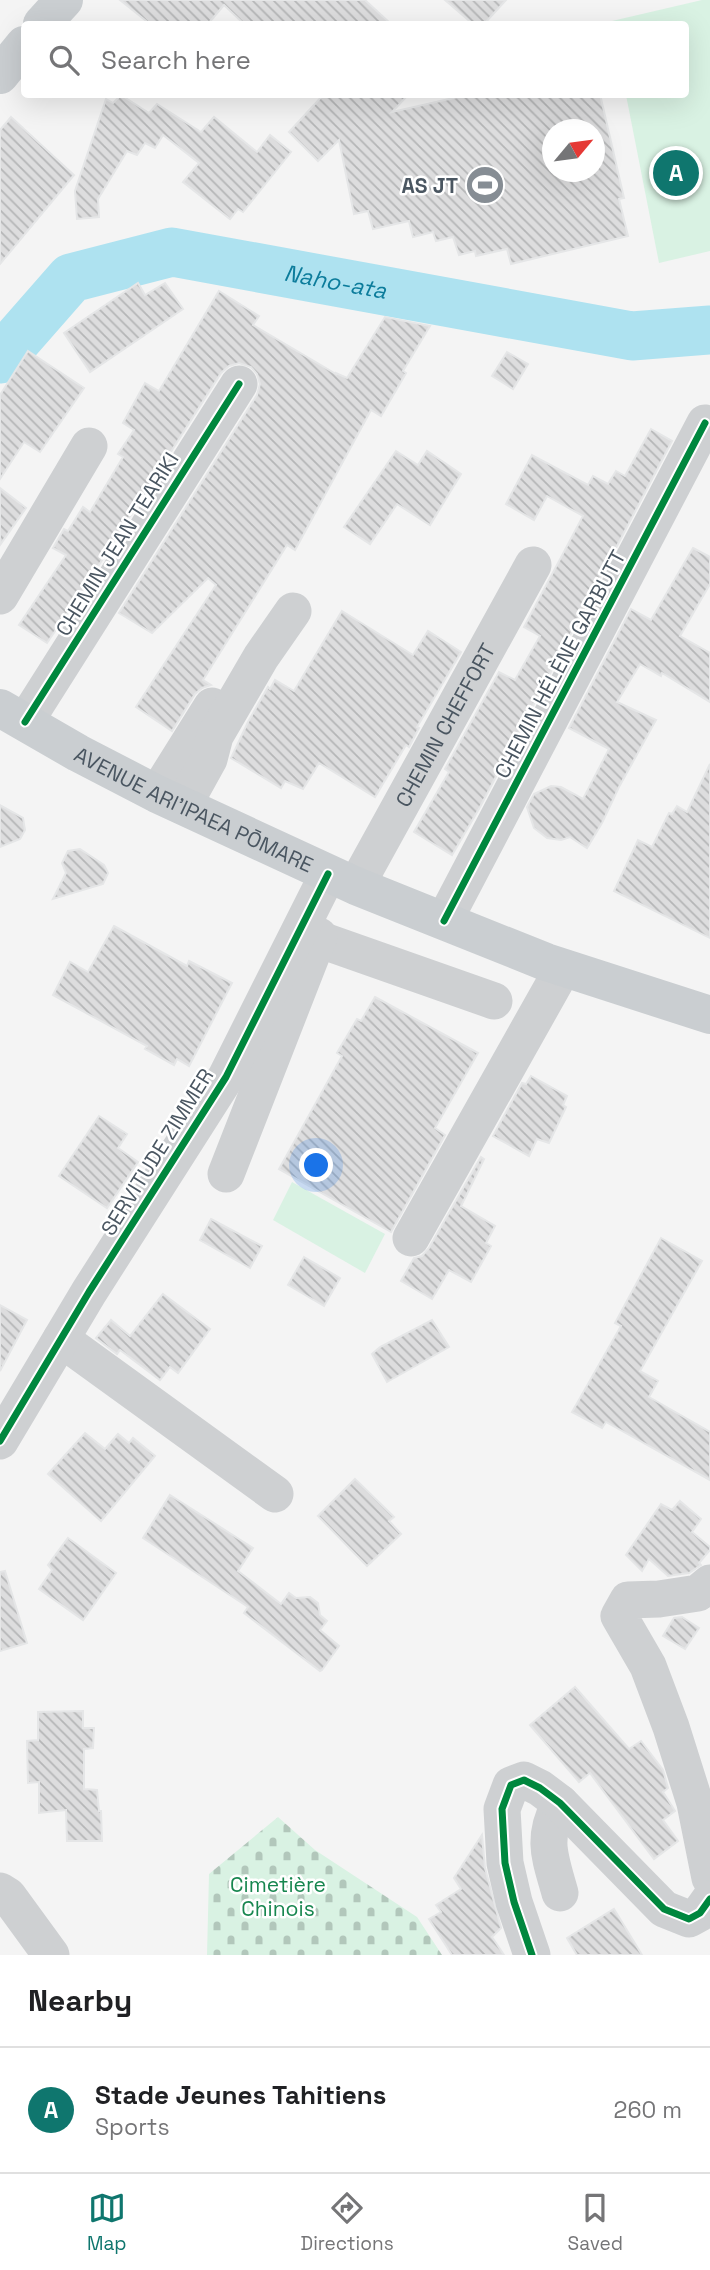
<!DOCTYPE html>
<html lang="en">
<head>
<meta charset="utf-8">
<style>
  :root { --surface:#fff; --page:#f2f2f2; --text:#202124; --muted:#757577; --line:#e0e0e0; --accent:#0f766e }
  body { margin:0; font-family:"Space Grotesk",sans-serif; background:var(--page); color:var(--text) }
  .compass { position:absolute; left:542px; top:119px; width:63px; height:63px; border-radius:50%; background:var(--surface); box-shadow:0 7px 28px #0002; rotate:61deg }
  .you { position:absolute; left:317px; top:1166px; width:24px; height:24px; margin:-18px; border:5px solid #fff; border-radius:50%; background:#1a73e8; box-shadow:0 0 0 10px #1a73e833 }
  .badge { display:grid; place-items:center; width:46px; height:46px; border-radius:50%; background:var(--accent); color:#fff; font-size:23px; font-weight:700 }
  .pin { position:absolute; translate:-50% -50%; border:4px solid #fff; box-shadow:0 2px 7px #0006 }
  .list { margin:0; padding:0; list-style:none }
  h2 { display:flex; justify-content:space-between; align-items:center; height:91px; margin:0; padding:0 28px; font-size:30px }
  h2 small { font-size:23px; font-weight:400; color:var(--muted) }
  .list li { display:grid; grid-template-columns:46px 1fr auto; gap:21px; align-items:center; box-sizing:border-box; height:126px; padding:0 28px; border-top:2px solid var(--line) }
  .list b { display:block; font-size:26px; white-space:nowrap }
  .list p { margin:0; font-size:23px; white-space:nowrap; color:var(--muted) }
  .list em { font-size:23px; font-style:normal; color:var(--muted) }
  .icon { flex:none; width:38px; height:38px; fill:none; stroke:currentColor; stroke-width:2; stroke-linecap:round; stroke-linejoin:round }
  .map { position:relative; flex:none; width:710px; height:1955px; overflow:hidden }
  .search { position:absolute; background:var(--surface); box-shadow:0 7px 28px #0002; left:21px; right:21px; top:21px; height:77px; display:flex; align-items:center; gap:18px; box-sizing:border-box; padding:0 24px; border-radius:7px; color:var(--muted); font-size:26px }
  .sheet { height:217px; background:var(--surface) }
  nav { display:flex; justify-content:space-around; align-items:center; box-sizing:border-box; height:98px; border-top:2px solid var(--line); background:var(--surface); font-size:19px; color:var(--muted) }
  nav a { display:grid; justify-items:center; gap:4px }
  nav .on { color:var(--accent) }
  .map>svg:first-child { display:block }
</style>
</head>
<body>
<div class="map">
<svg width="710" height="1955" viewBox="0 0 710 1955">
  <defs>
    <pattern id="cemetery-stones" width="16" height="16" patternUnits="userSpaceOnUse" patternTransform="scale(1.75)"><rect width="16" height="16" fill="#d9f2e3"/><path d="M2 7V4a2 2 0 0 1 4 0v3zM10 15v-3a2 2 0 0 1 4 0v3z" fill="#b2c7bb"/></pattern>
    <pattern id="building-back-hatch" width="6" height="6" patternUnits="userSpaceOnUse" patternTransform="scale(1.75)"><rect width="6" height="6" fill="#ddddde"/><path d="M-1 5l2 2M0 0l6 6M5-1l2 2" fill="none" stroke="#b5b6b7"/></pattern>
  </defs>
  <rect width="100%" height="100%" fill="#f4f4f4"/>
  <g fill="#d9f2e3">
    <polygon points="702,0 710,0 710,251 659,263 626,95 686,94 686,24 613,24 612,21"/>
    <polygon points="292,1182 385,1234 365,1273 273,1220"/>
  </g>
  <polygon fill="url(#cemetery-stones)" points="278,1817 315,1850 417,1917 442,1955 207,1955 209,1874"/>
  <g fill="none" stroke-linecap="round" stroke-linejoin="round">
    <path stroke="#aee2f0" stroke-width="49" id="s1" d="M0 359 71 278 172 252 632 336 710 330"/>
  </g>
  <g fill="url(#building-back-hatch)" stroke="#e5e6e7" stroke-width="2" fill-rule="evenodd">
    <polygon points="120,0 365,0 391,24 244,24 224,5 208,24 150,24"/>
    <polygon points="445,0 506,0 484,24 473,24"/>
    <path d="M324 94H409L392 112 471 94H600L624 198 619 199 628 236 511 264 507 249 476 256 475 251 459 255 453 237 436 241 433 232 413 237 409 221 373 229 368 211 354 214 339 140 318 161 289 132ZM552 130H594V172H552Z"/>
    <polygon points="121,95 149,113 157,104 201,132 214,117 257,152 270,135 291,152 243,212 238,209 230,219 183,182 199,163 163,135 155,148 145,143 137,155 127,151 98,199 99,217 77,219 75,191 106,99 113,103"/>
    <polygon points="11,117 74,175 0,264 0,130"/>
    <polygon points="138,283 145,295 165,283 183,309 90,372 64,333"/>
    <polygon points="219,291 259,316 253,325 336,374 336,373 347,378 385,317 430,326 403,371 406,373 381,416 371,410 295,550 287,545 203,680 211,685 202,688 195,694 172,731 136,707 216,585 208,578 152,633 119,613 257,395 260,384 257,374 251,367 239,363 229,366 221,373 83,590 47,643 19,625 66,555 53,548 64,529 68,531 83,507 90,512 123,457 118,454 134,430 123,423 145,383 159,391"/>
    <polygon points="28,351 84,388 40,452 24,442 0,479 0,395"/>
    <polygon points="507,352 528,364 513,389 492,376"/>
    <polygon points="651,429 672,441 480,807 452,855 414,832 449,772 445,769 499,672 515,680 540,636 524,627 583,516 547,496 534,520 506,504 532,455 588,485 593,476 608,484 616,471 625,476"/>
    <polygon points="396,451 418,465 427,451 461,474 430,525 397,504 370,544 344,527"/>
    <polygon points="0,488 26,508 0,545"/>
    <polygon points="693,548 710,557 710,584 680,636 710,653 710,702 662,673 661,676 640,664 617,702 656,720 619,787 602,823 587,848 570,837 561,840 547,838 534,828 527,807 534,794 551,786 561,787 583,799 609,749 569,728 631,609 651,620"/>
    <polygon points="342,611 413,655 428,631 461,652 417,727 419,728 409,747 406,745 375,797 319,763 303,789 285,781 281,788 231,758 248,722 268,687 270,689 275,680 294,691"/>
    <polygon points="710,764 710,938 614,891 638,840 652,847 669,813 672,814 677,806 687,812"/>
    <polygon points="0,805 23,818 25,830 20,839 0,847"/>
    <polygon points="80,849 104,865 108,873 103,884 53,899 66,873 62,863 68,851"/>
    <polygon points="114,926 187,966 189,961 232,983 189,1066 177,1059 174,1065 145,1049 147,1046 53,995 70,962 88,972"/>
    <polygon points="375,997 478,1053 435,1128 445,1135 391,1232 279,1169 342,1056 337,1053 357,1019 361,1021"/>
    <polygon points="531,1076 567,1096 563,1105 566,1107 549,1143 537,1139 529,1156 493,1136 522,1083 526,1084"/>
    <polygon points="99,1116 127,1134 118,1148 138,1162 107,1208 59,1176"/>
    <polygon points="481,1157 484,1159 461,1206 495,1226 486,1243 491,1246 471,1282 449,1270 432,1299 401,1281 414,1258 422,1256 429,1248"/>
    <polygon points="211,1219 262,1246 250,1268 200,1240"/>
    <polygon points="661,1238 702,1261 640,1371 658,1381 649,1397 710,1432 710,1480 606,1422 602,1428 572,1412 621,1326 615,1323"/>
    <polygon points="304,1257 340,1278 324,1306 288,1285"/>
    <polygon points="163,1294 210,1329 178,1373 170,1367 160,1380 120,1350 117,1354 96,1338 111,1320 130,1336"/>
    <polygon points="0,1305 27,1320 0,1371"/>
    <polygon points="432,1320 449,1347 387,1382 372,1354 380,1347"/>
    <polygon points="85,1433 105,1449 118,1434 129,1443 133,1438 155,1456 101,1521 48,1474"/>
    <polygon points="355,1479 394,1517 389,1521 401,1534 367,1566 318,1516"/>
    <polygon points="170,1495 253,1548 238,1571 281,1604 289,1593 296,1598 310,1597 318,1603 320,1615 327,1621 320,1630 339,1646 322,1670 320,1671 244,1613 248,1607 143,1538"/>
    <polygon points="680,1501 701,1519 692,1532 710,1547 710,1550 699,1563 701,1565 689,1573 668,1576 649,1559 642,1571 626,1555 661,1504 672,1510"/>
    <polygon points="68,1538 116,1573 83,1620 39,1589 52,1570 48,1565"/>
    <polygon points="5,1571 27,1643 0,1651 0,1572"/>
    <polygon points="682,1617 699,1628 685,1649 663,1636 674,1618"/>
    <polygon points="575,1687 629,1749 641,1741 663,1770 668,1788 663,1792 675,1811 663,1820 678,1841 654,1859 590,1773 579,1782 530,1725"/>
    <polygon points="83,1711 83,1728 94,1728 93,1748 84,1749 84,1789 97,1790 99,1811 101,1811 102,1841 67,1841 66,1810 39,1813 39,1782 28,1783 27,1741 38,1740 38,1712"/>
    <polygon points="482,1835 485,1868 501,1928 492,1937 504,1955 452,1955 429,1919 441,1912 436,1905 461,1889 454,1878"/>
    <polygon points="614,1909 642,1955 577,1955 567,1938"/>
  </g>
  <g fill="none" stroke-linecap="round" stroke-linejoin="round">
    <g stroke="#ced0d2" stroke-width="37">
      <polyline points="0,596 89,446"/>
      <polyline points="25,722 239,384"/>
      <polyline points="157,794 212,706"/>
      <polyline points="183,806 209,759 215,736 261,657 293,611"/>
      <path id="s2" d="M356 886 533 565"/>
      <polyline points="444,921 705,423"/>
      <polyline points="318,939 494,1001"/>
      <polyline points="226,1174 319,936"/>
      <polyline points="411,1238 563,968"/>
      <polyline points="61,1339 275,1494"/>
      <polyline points="0,1441 89,1292 226,1077 328,874"/>
      <polyline points="710,1583 698,1593 659,1599 628,1600 619,1616 648,1666 671,1727 695,1803 710,1878"/>
      <path d="M560 1803C541 1839 550 1857 560 1893"/>
      <polyline points="0,1891 8,1896 51,1955"/>
      <polyline points="532,1955 514,1902 505,1863 502,1809 511,1785 524,1780 540,1788 560,1803 664,1909 689,1919 700,1913 710,1899"/>
    </g>
    <g stroke="#caced1" stroke-width="38">
      <polyline points="42,24 64,0"/>
      <polyline points="0,75 24,45"/>
      <path id="s3" d="M0 708 78 753 157 794 356 886 546 962 710 1015"/>
    </g>
    <g stroke="#fff" stroke-width="11">
      <g id="cycleway">
        <polyline points="25,722 239,384"/>
        <polyline points="444,921 705,423"/>
        <polyline points="0,1441 89,1292 226,1077 328,874"/>
        <polyline points="532,1955 514,1902 505,1863 502,1809 511,1785 524,1780 540,1788 560,1803 664,1909 689,1919 700,1913 710,1899"/>
      </g>
    </g>
    <use href="#cycleway" stroke="#00873e" stroke-width="7"/>
  </g>
  <defs>
    <g id="stadium-disc" transform="scale(2.0125)"><circle r="9.5" fill="#868d94" stroke="#fff"/><path d="M0-5a6.5 5 0 1 0 0 10a6.5 5 0 1 0 0-10ZM-3.5-1.8h7v3.6h-7Z" fill="#fff"/></g>
  </defs>
  <g fill-rule="evenodd">
    <use href="#stadium-disc" x="485" y="185"/>
  </g>
  <g text-anchor="middle" dominant-baseline="central" stroke-width="5" stroke-linejoin="round" paint-order="stroke">
    <g font-size="21" font-weight="bold" fill="#4a5661" stroke="#fff" text-anchor="end">
      <text x="458" y="185">AS JT</text>
    </g>
    <g font-size="21" fill="#4a5661" stroke="#fff">
      <text transform="translate(117 544) rotate(-58)">CHEMIN JEAN TEARIKI</text>
      <text transform="translate(560 664) rotate(-62)">CHEMIN HÉLÈNE GARBUTT</text>
      <text stroke="none"><textPath href="#s2" startOffset="184">CHEMIN CHEFFORT</textPath></text>
      <text stroke="none"><textPath href="#s3" startOffset="219">AVENUE ARI'IPAEA PŌMARE</textPath></text>
      <text transform="translate(157 1152) rotate(-58)">SERVITUDE ZIMMER</text>
    </g>
    <g font-size="21" fill="#17864f" stroke="#fff">
      <text x="278" y="1884">Cimetière<tspan x="278" dy="24">Chinois</tspan></text>
    </g>
    <g font-size="23" font-style="italic" fill="#0c7c9b" stroke="#fff">
      <text stroke="none"><textPath href="#s1" startOffset="378">Naho-ata</textPath></text>
    </g>
  </g>
</svg>
<svg class="compass" viewBox="-18 -18 36 36"><path d="M0-13l5 13h-10z" fill="#e53935"/><path d="M0 13l5-13h-10z" fill="#757577"/></svg>
<div class="you"></div>
<div class="pin badge" style="left:676px;top:173px">A</div>
<div class="search"><svg class="icon" aria-label="search" viewBox="0 0 24 24"><circle cx="10" cy="10" r="6"/><path d="M15 15l6 6"/></svg>Search here</div>
</div>
<section class="sheet">
<h2>Nearby<small></small></h2>
<ul class="list">
<li><span class="badge">A</span><div><b>Stade Jeunes Tahitiens</b><p>Sports</p></div><em>260 m</em></li>
</ul>
</section>
<nav>
<a class="on"><svg class="icon" aria-label="map" viewBox="0 0 24 24"><path d="M3 6l6-2 6 2 6-2v14l-6 2-6-2-6 2zM9 4v14M15 6v14"/></svg>Map</a>
<a><svg class="icon" aria-label="directions" viewBox="0 0 24 24"><path d="M12 3l9 9-9 9-9-9zM9 14v-3h6M13 9l2 2-2 2"/></svg>Directions</a>
<a><svg class="icon" aria-label="saved" viewBox="0 0 24 24"><path d="M7 4h10v16l-5-4-5 4z"/></svg>Saved</a>
</nav>
</body>
</html>
